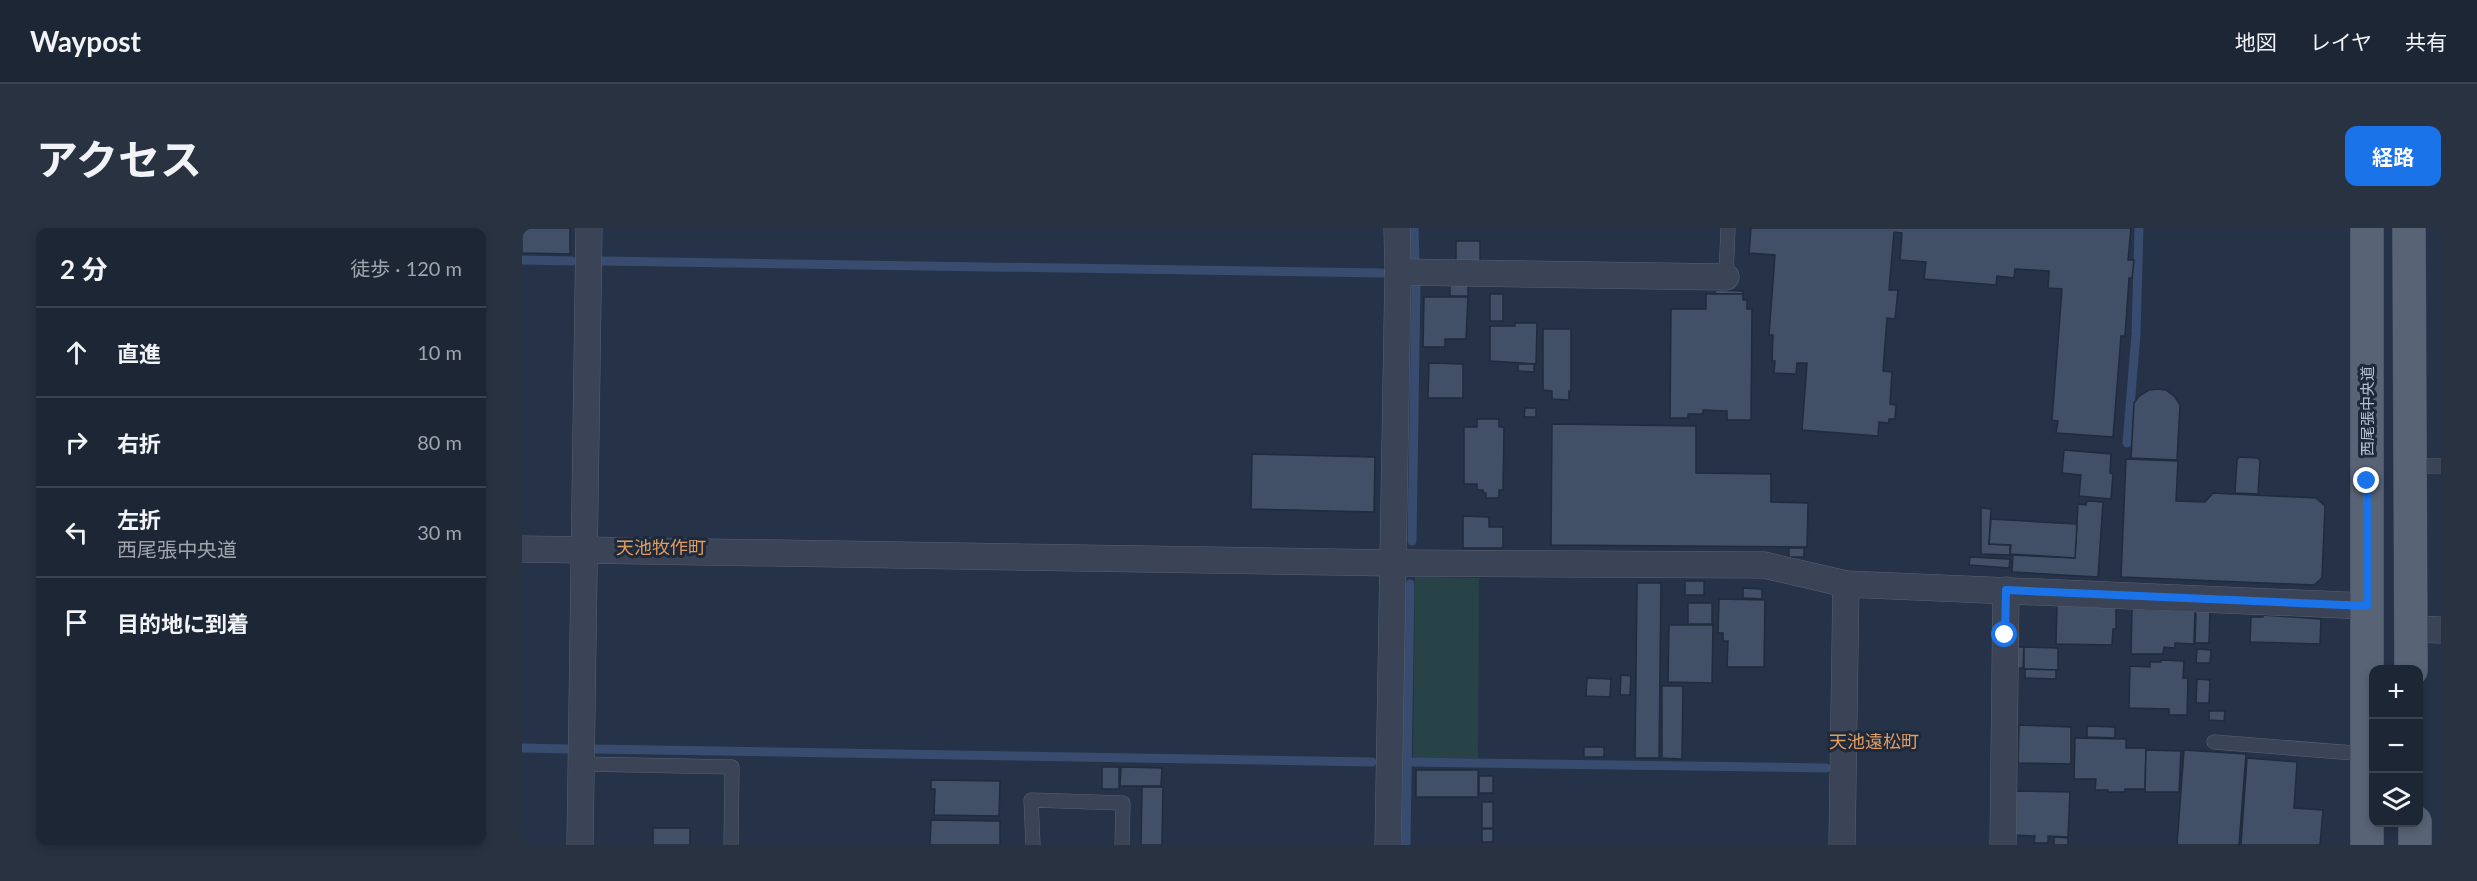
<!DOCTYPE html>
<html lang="ja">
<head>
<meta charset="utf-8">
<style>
  :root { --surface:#1c2635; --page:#293241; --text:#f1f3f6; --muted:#a0a5ad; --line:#3a4350; --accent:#1a73e8 }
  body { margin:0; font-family:Lato,"Noto Sans JP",sans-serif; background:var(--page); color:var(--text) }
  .controls { position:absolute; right:18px; bottom:18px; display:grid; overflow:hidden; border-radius:12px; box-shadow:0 3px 9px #0003 }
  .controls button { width:54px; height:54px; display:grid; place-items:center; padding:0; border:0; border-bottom:2px solid var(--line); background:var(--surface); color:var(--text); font:30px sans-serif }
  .stop { position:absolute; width:18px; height:18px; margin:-14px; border:4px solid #1a73e8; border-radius:50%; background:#fff }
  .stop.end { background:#1a73e8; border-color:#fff; box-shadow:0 2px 6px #0008 }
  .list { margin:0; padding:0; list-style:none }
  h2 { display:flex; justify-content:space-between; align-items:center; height:78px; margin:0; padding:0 24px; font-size:26px }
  h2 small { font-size:20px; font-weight:400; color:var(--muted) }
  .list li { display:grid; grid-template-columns:39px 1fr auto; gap:18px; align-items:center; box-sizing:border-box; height:90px; padding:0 24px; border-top:2px solid var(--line) }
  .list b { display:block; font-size:22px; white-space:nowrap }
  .list p { margin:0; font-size:20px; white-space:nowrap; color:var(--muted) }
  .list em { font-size:20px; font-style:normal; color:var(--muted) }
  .icon { flex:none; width:33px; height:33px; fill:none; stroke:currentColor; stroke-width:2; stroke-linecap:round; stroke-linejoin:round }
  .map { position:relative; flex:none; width:1919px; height:617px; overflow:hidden; border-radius:12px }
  header { display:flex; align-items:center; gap:36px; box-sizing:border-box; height:84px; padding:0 30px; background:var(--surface); border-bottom:2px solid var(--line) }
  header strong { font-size:28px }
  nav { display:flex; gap:33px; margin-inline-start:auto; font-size:21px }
  .intro { display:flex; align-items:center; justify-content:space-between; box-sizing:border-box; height:144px; padding:0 36px }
  h1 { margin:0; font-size:42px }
  .button { padding:15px 27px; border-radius:12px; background:var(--accent); color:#fff; font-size:21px; font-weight:700 }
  main { display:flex; gap:36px; padding:0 36px }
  aside { flex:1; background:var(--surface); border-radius:12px; box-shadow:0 3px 9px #0003 }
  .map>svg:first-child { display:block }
</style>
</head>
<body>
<header>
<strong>Waypost</strong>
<nav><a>地図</a><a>レイヤ</a><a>共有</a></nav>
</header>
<div class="intro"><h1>アクセス</h1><a class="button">経路</a></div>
<main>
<aside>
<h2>2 分<small>徒歩 · 120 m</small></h2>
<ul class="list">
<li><svg class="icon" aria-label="ahead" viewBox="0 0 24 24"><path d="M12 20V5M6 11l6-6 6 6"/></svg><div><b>直進</b></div><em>10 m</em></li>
<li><svg class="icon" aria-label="right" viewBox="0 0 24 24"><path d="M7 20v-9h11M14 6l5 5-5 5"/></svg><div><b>右折</b></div><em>80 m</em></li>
<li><svg class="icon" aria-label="left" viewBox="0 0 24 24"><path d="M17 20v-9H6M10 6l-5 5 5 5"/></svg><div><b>左折</b><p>西尾張中央道</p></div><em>30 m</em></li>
<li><svg class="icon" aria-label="arrive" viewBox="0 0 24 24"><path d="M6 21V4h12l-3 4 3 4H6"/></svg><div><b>目的地に到着</b></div></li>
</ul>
</aside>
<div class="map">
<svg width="1919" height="617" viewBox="0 0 1919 617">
  <rect width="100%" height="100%" fill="#253247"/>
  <polygon fill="#274347" points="893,349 957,350 956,530 891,530"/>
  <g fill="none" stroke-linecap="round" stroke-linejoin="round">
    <g stroke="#374c6f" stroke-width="9">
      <polyline points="892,0 893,32"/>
      <polyline points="0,32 50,33"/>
      <polyline points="81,33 860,45"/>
      <polyline points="1605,215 1614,106 1617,0"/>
      <polyline points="890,313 894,56"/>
      <polyline points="0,520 46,521"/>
      <polyline points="72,521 850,534"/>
      <polyline points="886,534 1304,540"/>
      <polyline points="884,617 888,356"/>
    </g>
  </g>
  <g fill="#414f67" stroke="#202b3d" stroke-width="1.5">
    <polygon points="0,0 48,0 48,26 0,25"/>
    <polygon points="1229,0 1609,0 1606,32 1612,32 1610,50 1607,50 1603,108 1599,108 1591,209 1534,205 1536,193 1530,192 1540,61 1526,60 1527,43 1493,41 1492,50 1475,48 1474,57 1402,51 1404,34 1378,32 1380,5 1372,4 1367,62 1376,62 1373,91 1365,90 1361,143 1370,144 1368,176 1374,177 1373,191 1367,191 1367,195 1357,194 1356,208 1280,202 1285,135 1275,135 1274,146 1252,145 1253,133 1250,133 1251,107 1247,107 1253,27 1227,25"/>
    <rect x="934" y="13" width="24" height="22"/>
    <rect x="928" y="57" width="18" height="11"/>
    <polygon points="1193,62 1221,63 1221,66 1193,66"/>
    <rect x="968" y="66" width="13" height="27"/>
    <polygon points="1184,66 1221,66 1221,72 1225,72 1225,81 1230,81 1229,192 1205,192 1205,183 1181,182 1181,186 1166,186 1166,190 1148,190 1149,81 1184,81"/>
    <polygon points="902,69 946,69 944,111 923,111 923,119 901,119"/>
    <polygon points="993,95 1015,95 1014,136 968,133 968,98 993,98"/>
    <polygon points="1021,101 1049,101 1049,163 1047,163 1047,172 1030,171 1030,163 1021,162"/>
    <polygon points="907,135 941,136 941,170 906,170"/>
    <polygon points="996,136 1012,136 1012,144 996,143"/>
    <polygon points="1635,161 1644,162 1653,169 1658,177 1655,232 1609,230 1612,175 1617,168 1627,162"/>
    <polygon points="1003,180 1014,180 1014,189 1002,189"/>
    <polygon points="955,191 977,191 977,199 982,199 981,262 977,262 977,270 964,270 964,265 961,265 961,262 955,262 955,256 942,256 942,199 955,199"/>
    <polygon points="1030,196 1174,198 1174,245 1249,246 1249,274 1286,275 1285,319 1029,317"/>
    <polygon points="1542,222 1589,226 1588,245 1591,246 1589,271 1557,268 1559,247 1540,245"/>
    <polygon points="730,226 853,229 852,284 729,281"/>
    <polygon points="1717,229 1736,230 1738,233 1736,266 1713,265 1715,232"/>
    <polygon points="1604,231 1656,233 1654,273 1683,274 1691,265 1794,270 1803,278 1800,350 1792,357 1599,349"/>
    <polygon points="1565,273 1581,274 1576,349 1490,344 1491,327 1553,330 1556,276 1564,277"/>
    <polygon points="1459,280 1469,281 1467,316 1488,317 1488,327 1459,326"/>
    <polygon points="941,288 967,289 967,299 981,299 981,320 941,320"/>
    <polygon points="1469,291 1555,296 1553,330 1488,326 1489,317 1467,316"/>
    <rect x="1267" y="320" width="15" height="9"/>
    <polygon points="1448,329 1488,331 1487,340 1447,337"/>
    <rect x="1163" y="353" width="19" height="14"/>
    <polygon points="1115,355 1139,355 1137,530 1113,530"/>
    <polygon points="1221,360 1240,361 1240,371 1221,370"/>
    <polygon points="1197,371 1243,372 1242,439 1205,439 1206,413 1201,413 1201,405 1196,405"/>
    <rect x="1166" y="375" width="24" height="21"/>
    <polygon points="1535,377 1594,379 1594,401 1591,401 1590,417 1534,416"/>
    <polygon points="1610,381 1673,383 1672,416 1653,415 1653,420 1642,419 1641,426 1609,426"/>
    <polygon points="1674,383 1688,383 1687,415 1673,415"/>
    <polygon points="1741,387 1799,391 1798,416 1728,414 1729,389 1741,389"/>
    <polygon points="1147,397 1191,397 1190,455 1146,454"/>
    <polygon points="1494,419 1502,419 1501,440 1494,440"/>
    <polygon points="1502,419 1536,420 1536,442 1502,441"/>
    <polygon points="1675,421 1689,422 1688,435 1674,435"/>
    <polygon points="1639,432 1662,433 1661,450 1666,450 1665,487 1647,487 1647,481 1607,480 1608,438 1628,439 1628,434 1639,434"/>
    <polygon points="1503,441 1534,442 1534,451 1503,450"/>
    <polygon points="1099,447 1109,448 1108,467 1098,467"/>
    <polygon points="1065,450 1089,451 1088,469 1064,468"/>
    <polygon points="1675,451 1688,452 1687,475 1674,475"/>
    <polygon points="1140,458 1161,458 1160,531 1140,530"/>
    <polygon points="1687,483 1703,483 1702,493 1687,492"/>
    <polygon points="1497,497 1549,499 1549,536 1496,535"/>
    <polygon points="1565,498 1593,499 1593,510 1565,509"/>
    <polygon points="1553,510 1604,511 1604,520 1624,520 1623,561 1603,561 1603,564 1586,564 1586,562 1573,562 1574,551 1552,551"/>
    <rect x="1062" y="519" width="20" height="10"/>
    <polygon points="1624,522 1659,523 1657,564 1623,564"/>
    <polygon points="1662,522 1724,526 1717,617 1655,617"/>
    <polygon points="1725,530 1775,534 1772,580 1801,582 1798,617 1719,617"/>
    <rect x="580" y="539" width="17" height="22"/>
    <polygon points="599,539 640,540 639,558 598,558"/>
    <rect x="894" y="542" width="62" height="27"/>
    <rect x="957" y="548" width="14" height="17"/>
    <polygon points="409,552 478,553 477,588 412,587 413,561 409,561"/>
    <polygon points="620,559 641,559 640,617 619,617"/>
    <polygon points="1493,563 1548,564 1546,609 1526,608 1526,615 1512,615 1513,608 1491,607"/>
    <rect x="960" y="574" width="11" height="26"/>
    <polygon points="409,592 478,593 478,617 408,617"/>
    <rect x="131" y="600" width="37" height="17"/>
    <rect x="960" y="601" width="11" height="13"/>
    <polygon points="1532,609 1546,610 1546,617 1532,617"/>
  </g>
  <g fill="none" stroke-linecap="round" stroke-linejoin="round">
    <g stroke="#586273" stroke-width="15">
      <g id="lane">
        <polyline points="1204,49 1206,0"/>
        <polyline points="1887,238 1919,238"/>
        <polyline points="1692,514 1845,526"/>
        <polyline points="59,536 210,539 209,617"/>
        <polyline points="511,617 509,572 601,575 600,617"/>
      </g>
    </g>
    <g stroke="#586273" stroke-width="27">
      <g id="street">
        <polyline points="876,44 1204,49"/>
        <polyline points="0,321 871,335 1242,337 1324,356 1845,378"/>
        <polyline points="1888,401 1919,402"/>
        <polyline points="58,617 67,0"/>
        <polyline points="866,617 876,44 875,0"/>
        <polyline points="1320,617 1324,356"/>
        <polyline points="1481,617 1484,362"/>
      </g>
    </g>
    <g stroke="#434d5f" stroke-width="34">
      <g id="primary">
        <polyline points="1845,0 1845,617"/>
        <polyline points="1887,0 1889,442"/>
        <polyline points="1893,594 1893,617"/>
      </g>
    </g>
    <use href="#lane" stroke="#3a4456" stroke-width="14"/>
    <use href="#street" stroke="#3a4456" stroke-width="26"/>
    <use href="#primary" stroke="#586376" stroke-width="33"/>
  </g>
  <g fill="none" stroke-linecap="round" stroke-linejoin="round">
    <polyline stroke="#1a73e8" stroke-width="8" points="1483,407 1484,362 1845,378 1845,253"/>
  </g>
  <g text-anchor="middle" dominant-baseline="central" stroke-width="6" stroke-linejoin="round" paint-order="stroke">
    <g font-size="15" fill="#b8c0cf" stroke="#1e293b">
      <text transform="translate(1845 183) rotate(-90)">西尾張中央道</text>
    </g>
    <g font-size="18" fill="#e19c60" stroke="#1e293b">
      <text x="139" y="319">天池牧作町</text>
      <text x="1352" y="513">天池遠松町</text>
    </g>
  </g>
</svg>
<div class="controls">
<button>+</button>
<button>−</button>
<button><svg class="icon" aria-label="layers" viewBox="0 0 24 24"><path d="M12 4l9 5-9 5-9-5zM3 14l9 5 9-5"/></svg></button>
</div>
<div class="stop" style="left:1483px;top:407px"></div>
<div class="stop end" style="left:1845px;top:253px"></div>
</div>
</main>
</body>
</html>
